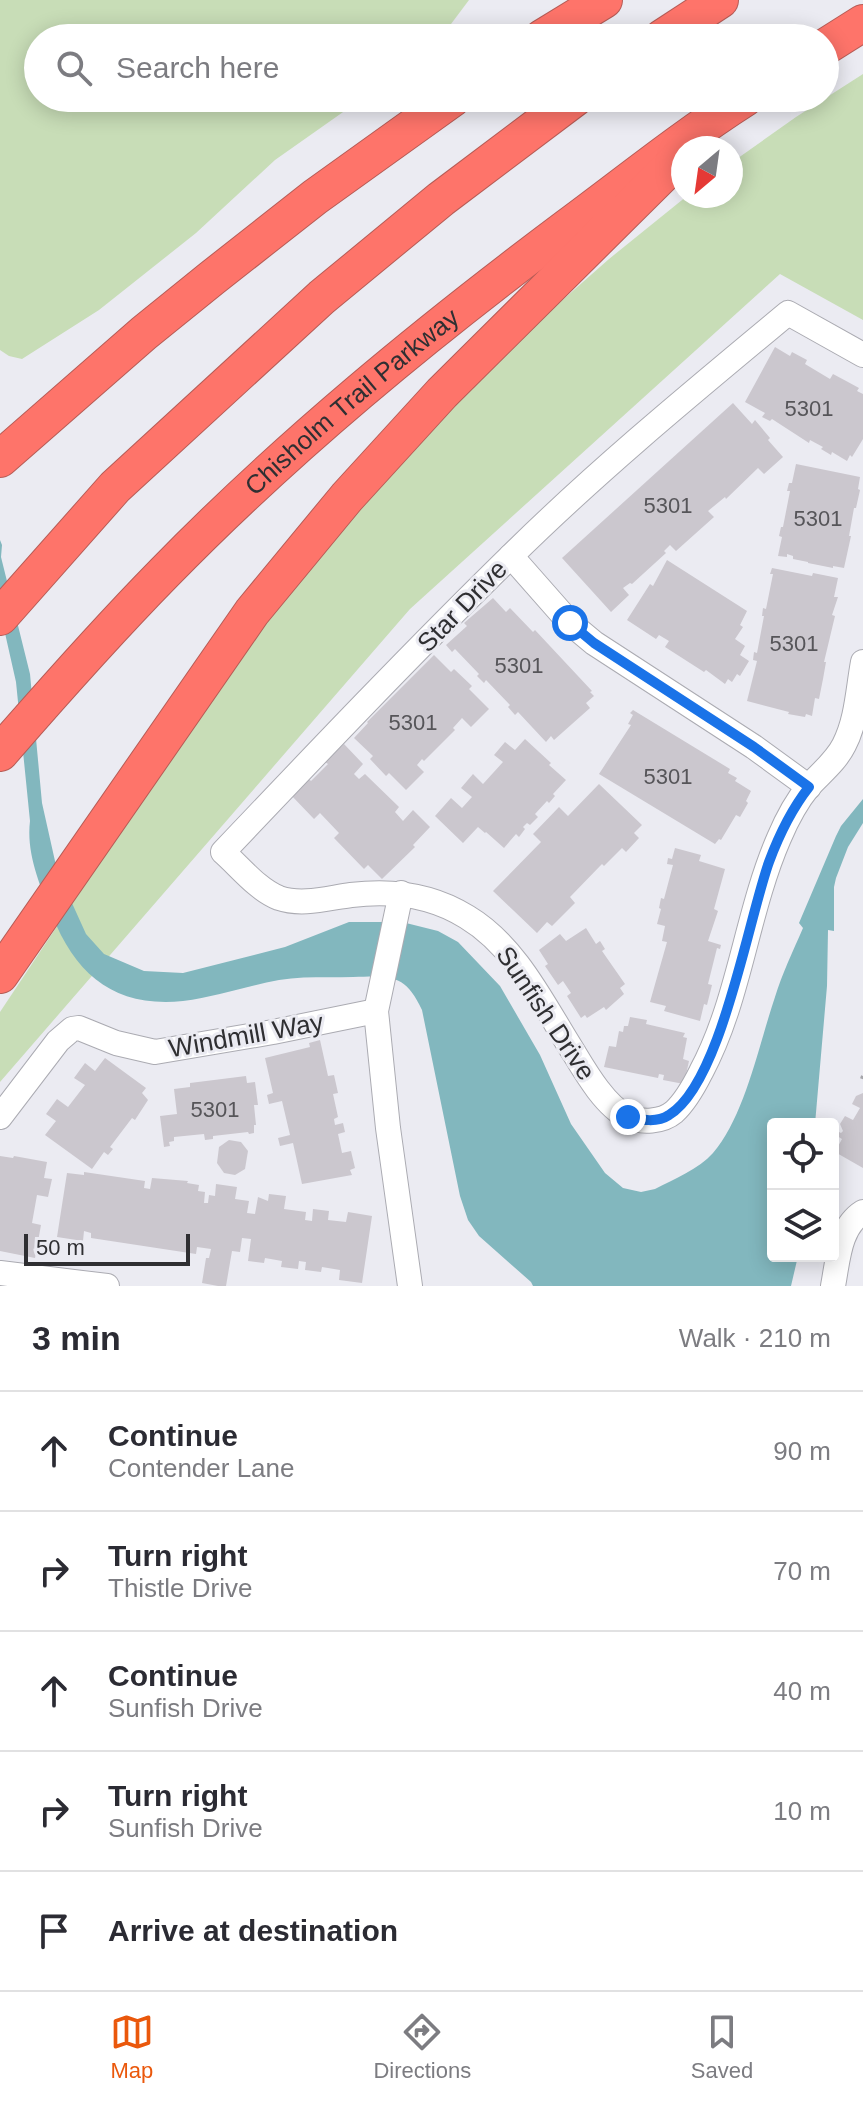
<!DOCTYPE html>
<html lang="en">
<head>
<meta charset="utf-8">
<style>
  :root { --surface:#fff; --page:#f7f7f7; --text:#2b2b33; --muted:#7c7c81; --line:#e1e1e2; --accent:#ea580c }
  body { margin:0; font-family:Arial,sans-serif; background:var(--page); color:var(--text) }
  .controls { position:absolute; right:24px; bottom:24px; display:grid; overflow:hidden; border-radius:8px; box-shadow:0 4px 20px #0003 }
  .controls button { width:72px; height:72px; display:grid; place-items:center; padding:0; border:0; border-bottom:2px solid var(--line); background:var(--surface); color:var(--text); font:40px sans-serif }
  .compass { position:absolute; left:671px; top:136px; width:72px; height:72px; border-radius:50%; background:var(--surface); box-shadow:0 4px 20px #0003; rotate:209deg }
  .scale { position:absolute; left:24px; bottom:20px; width:166px; box-sizing:border-box; padding-left:8px; border:4px solid #2f2f32; border-top:0; font-size:22px; line-height:28px; white-space:nowrap; color:#2f2f32; -webkit-text-stroke:6px #ebebf2; paint-order:stroke }
  .stop { position:absolute; width:24px; height:24px; margin:-18px; border:6px solid #1a73e8; border-radius:50%; background:#fff }
  .stop.end { background:#1a73e8; border-color:#fff; box-shadow:0 2px 8px #0008 }
  .list { margin:0; padding:0; list-style:none }
  h2 { display:flex; justify-content:space-between; align-items:center; height:104px; margin:0; padding:0 32px; font-size:34px }
  h2 small { font-size:26px; font-weight:400; color:var(--muted) }
  .list li { display:grid; grid-template-columns:52px 1fr auto; gap:24px; align-items:center; box-sizing:border-box; height:120px; padding:0 32px; border-top:2px solid var(--line) }
  .list b { display:block; font-size:30px; white-space:nowrap }
  .list p { margin:0; font-size:26px; white-space:nowrap; color:var(--muted) }
  .list em { font-size:26px; font-style:normal; color:var(--muted) }
  .icon { flex:none; width:44px; height:44px; fill:none; stroke:currentColor; stroke-width:2; stroke-linecap:round; stroke-linejoin:round }
  .map { position:relative; flex:none; width:863px; height:1286px; overflow:hidden }
  .search { position:absolute; background:var(--surface); box-shadow:0 4px 20px #0003; left:24px; right:24px; top:24px; height:88px; display:flex; align-items:center; gap:20px; box-sizing:border-box; padding:0 28px; border-radius:44px; color:var(--muted); font-size:30px }
  .sheet { height:704px; background:var(--surface) }
  nav { display:flex; justify-content:space-around; align-items:center; box-sizing:border-box; height:112px; border-top:2px solid var(--line); background:var(--surface); font-size:22px; color:var(--muted) }
  nav a { display:grid; justify-items:center; gap:4px }
  nav .on { color:var(--accent) }
  .map>svg:first-child { display:block }
</style>
</head>
<body>
<div class="map">
<svg width="863" height="1286" viewBox="0 0 863 1286">
  <rect width="100%" height="100%" fill="#ebebf2"/>
  <g fill="#c8ddb7">
    <polygon points="0,0 469,0 451,24 431,38 38,38 38,98 363,98 275,160 196,233 99,310 22,359 9,356 0,350"/>
    <polygon points="863,74 863,320 780,274 410,609 0,1082 0,1012 141,800 233,666 327,543 418,442 549,312 609,259 687,196 731,196 731,163 796,117"/>
  </g>
  <path fill="#82b7be" d="M0 540 2 545 1 557 30 674 42 803 57 870 86 934 104 954 144 971 183 973 285 947 349 922H402L438 931 458 942 500 986 540 1055 571 1124 605 1173 623 1188 641 1192 655 1189C674 1179 699 1169 713 1153 745 1116 759 1044 775 997 782 974 793 951 803 928L799 923 836 836 841 826 863 799V823L848 847 836 878 834 887V931L828 930 827 986 815 1124H773V1256H798L791 1286H533L531 1282 479 1236 468 1220 460 1196 422 1010C405 973 390 976 353 977 329 978 303 976 279 980 247 986 216 997 183 1001 116 1008 76 976 52 915 40 886 26 853 30 821L16 682 0 611Z"/>
  <g fill="#cbc7ce">
    <polygon points="775,347 790,356 792,352 807,360 805,364 830,379 833,374 848,382 859,388 857,391 863,394 863,439 852,457 850,455 847,461 832,452 831,455 821,449 823,447 810,440 809,443 772,419 770,421 762,417 765,413 745,402"/>
    <polygon points="733,403 752,424 755,420 770,438 768,440 783,457 764,474 758,468 726,499 725,497 708,511 714,517 676,551 670,545 664,551 666,553 632,584 630,583 623,588 629,595 611,612 562,558"/>
    <polygon points="796,464 860,477 858,489 860,490 856,508 854,508 849,536 851,536 844,568 833,566 833,568 808,563 808,562 793,559 793,556 787,554 787,557 778,556 782,537 779,536 781,527 783,527 790,491 787,491 789,483 792,483"/>
    <polygon points="667,560 747,611 740,625 743,627 735,639 745,646 740,655 749,661 740,676 737,674 732,682 728,679 725,684 706,670 704,672 665,647 669,641 659,635 656,639 627,620 650,584 653,586"/>
    <polygon points="772,568 812,576 813,573 838,578 834,597 838,597 832,615 835,616 824,662 826,662 823,679 819,699 815,698 812,716 806,714 805,717 788,714 789,712 747,701 757,661 753,660 754,652 757,653 764,616 762,616 763,608 766,609 773,574 770,574"/>
    <polygon points="493,598 506,612 510,608 533,632 535,630 592,691 590,692 594,696 586,703 590,708 554,740 551,736 546,742 518,712 515,715 508,707 510,705 486,680 484,683 477,676 479,674 455,649 452,652 446,645 467,626 464,623"/>
    <polygon points="434,655 451,672 454,669 472,686 469,689 489,709 471,727 462,718 453,728 455,730 424,761 422,759 417,765 424,772 406,790 389,773 386,776 370,759 373,756 354,738 368,723 367,722"/>
    <polygon points="633,710 730,769 728,773 737,778 735,781 751,791 746,801 748,803 740,817 736,815 721,840 719,839 715,844 599,774 631,725 628,724 633,715 630,713"/>
    <polygon points="525,739 551,763 549,765 566,780 553,794 555,796 549,803 547,801 535,814 538,817 530,825 527,823 523,827 525,829 519,837 516,834 504,848 486,832 485,833 478,827 463,843 435,816 451,798 462,808 472,797 461,788 473,774 483,784 503,762 494,755 505,742 515,750"/>
    <polygon points="344,744 363,764 354,774 359,779 365,774 399,807 395,812 403,821 413,810 430,827 413,845 415,847 382,879 368,865 364,869 334,838 339,833 320,813 314,819 291,795 308,778 311,781 328,764 325,762"/>
    <polygon points="599,784 642,825 634,833 639,838 626,852 622,848 604,866 602,864 570,897 575,903 552,926 547,922 537,933 493,891 541,842 533,834 559,807 568,816"/>
    <polygon points="675,848 701,855 699,861 725,869 714,909 718,911 708,941 721,945 720,949 717,948 708,984 712,985 707,1005 704,1004 700,1021 664,1011 666,1006 650,1002 667,942 662,941 665,926 657,924 661,909 659,908 661,898 664,899 673,865 667,864 668,858 672,859"/>
    <polygon points="586,928 596,944 600,941 605,949 602,951 625,984 620,988 624,994 606,1010 604,1007 587,1018 585,1015 581,1018 567,996 571,993 563,981 558,985 545,966 548,964 539,950 560,934 566,941"/>
    <polygon points="630,1017 647,1020 646,1024 685,1033 683,1037 687,1038 683,1059 689,1061 684,1084 663,1080 664,1075 659,1074 658,1078 604,1067 609,1046 616,1047 619,1031 623,1032 624,1026 628,1026"/>
    <polygon points="320,1040 328,1076 334,1075 338,1093 333,1094 338,1117 334,1119 335,1125 343,1123 345,1132 338,1134 342,1153 351,1151 355,1168 350,1170 352,1175 302,1184 293,1143 280,1146 278,1138 290,1135 282,1101 269,1104 267,1095 273,1093 265,1058 310,1047 309,1043"/>
    <polygon points="105,1058 146,1088 142,1093 148,1100 135,1120 132,1118 110,1147 113,1149 108,1155 104,1152 92,1169 45,1135 56,1121 46,1114 57,1099 68,1107 85,1085 74,1078 85,1063 95,1071"/>
    <polygon points="246,1076 247,1083 255,1082 258,1105 254,1105 256,1125 254,1125 254,1133 249,1134 248,1132 213,1136 213,1139 205,1140 204,1134 174,1137 174,1141 169,1142 170,1146 164,1147 160,1116 177,1114 174,1089 190,1087 190,1083"/>
    <polygon points="863,1093 863,1168 835,1152 842,1139 837,1136 839,1132 841,1133 843,1131 840,1124 845,1116 853,1120 860,1108 852,1104 856,1096"/>
    <polygon points="229,1140 241,1142 248,1151 245,1169 235,1175 224,1173 217,1163 219,1147"/>
    <polygon points="0,1156 13,1158 14,1156 47,1162 44,1178 52,1179 48,1197 37,1195 32,1223 41,1225 35,1258 0,1251"/>
    <polygon points="84,1172 145,1181 144,1188 150,1189 152,1178 188,1181 187,1183 199,1185 198,1191 205,1192 204,1203 208,1203 209,1195 215,1196 216,1184 237,1187 235,1199 249,1201 247,1213 255,1214 258,1197 268,1201 269,1194 286,1196 284,1209 306,1212 305,1220 312,1221 313,1209 329,1211 328,1220 346,1222 348,1212 372,1216 362,1283 339,1280 340,1270 322,1267 321,1272 305,1270 306,1262 299,1261 298,1269 281,1267 282,1261 265,1258 264,1263 248,1261 251,1239 242,1238 240,1252 232,1251 226,1286 218,1286 202,1283 206,1258 209,1258 211,1249 197,1247 196,1254 91,1238 91,1233 84,1231 83,1241 57,1237 67,1173 84,1175"/>
  </g>
  <g fill="none" stroke-linecap="round" stroke-linejoin="round">
    <g stroke="#ababb2" stroke-width="26">
      <g id="minor">
        <path d="M863 355 788 313C693 392 598 470 510 557 412 653 317 753 223 852 240 867 258 890 279 898 302 906 328 898 351 895 391 890 432 895 467 917 517 947 544 1006 574 1053 586 1073 606 1107 628 1117 642 1123 662 1122 674 1112 686 1101 694 1086 701 1072 740 999 746 914 779 838 787 819 796 802 809 786 821 773 836 761 844 745 857 720 858 689 863 662"/>
        <polyline points="511,556 570,623 594,643 754,747 809,787"/>
        <polyline points="401,893 376,1011 388,1128 410,1286"/>
        <polyline points="0,1117 58,1041 72,1029 79,1028 116,1043 155,1052 273,1032 376,1011"/>
        <polyline points="0,1273 107,1286"/>
        <path d="M833 1286C838 1260 839 1227 863 1212"/>
      </g>
    </g>
    <g stroke="#b65c56" stroke-width="38">
      <g id="highway">
        <polyline points="542,38 604,0"/>
        <polyline points="662,38 720,0"/>
        <polyline points="825,47 863,23"/>
        <polyline points="0,459 144,333 212,278 315,197 453,98"/>
        <polyline points="0,617 115,487 322,297 441,199 575,98"/>
        <path id="s1" d="M0 753C53 692 107 631 164 573 288 446 426 333 569 226 627 183 684 137 745 98"/>
        <polyline points="0,975 252,612 347,497 442,393 683,154"/>
      </g>
    </g>
    <polyline stroke="#a6a6ab" stroke-width="4" stroke-dasharray="4 4" stroke-linecap="butt" points="862,1079 863,1076"/>
    <use href="#minor" stroke="#fff" stroke-width="24"/>
    <use href="#highway" stroke="#fe746a" stroke-width="36"/>
  </g>
  <g fill="none" stroke-linecap="round" stroke-linejoin="round">
    <path stroke="#1a73e8" stroke-width="10" d="M570 623 594 643 754 747 809 787C791 810 779 835 769 862 748 920 721 1084 669 1115 657 1123 642 1120 628 1117"/>
  </g>
  <g text-anchor="middle" dominant-baseline="central" stroke-width="6" stroke-linejoin="round" paint-order="stroke">
    <g font-size="22" fill="#565559">
      <text x="809" y="408">5301</text>
      <text x="668" y="505">5301</text>
      <text x="818" y="518">5301</text>
      <text x="794" y="643">5301</text>
      <text x="519" y="665">5301</text>
      <text x="413" y="722">5301</text>
      <text x="668" y="776">5301</text>
      <text x="215" y="1109">5301</text>
    </g>
    <g font-size="26" fill="#2f2f32" stroke="#ebebf2">
      <text stroke="none"><textPath href="#s1" startOffset="498">Chisholm Trail Parkway</textPath></text>
      <text transform="translate(462 606) rotate(-46)">Star Drive</text>
      <text transform="translate(546 1013) rotate(56)">Sunfish Drive</text>
      <text transform="translate(246 1035) rotate(-10)">Windmill Way</text>
    </g>
  </g>
</svg>
<div class="controls">
<button><svg class="icon" aria-label="locate" viewBox="0 0 24 24"><circle cx="12" cy="12" r="6"/><path d="M12 2v4M12 18v4M2 12h4M18 12h4"/></svg></button>
<button><svg class="icon" aria-label="layers" viewBox="0 0 24 24"><path d="M12 4l9 5-9 5-9-5zM3 14l9 5 9-5"/></svg></button>
</div>
<svg class="compass" viewBox="-18 -18 36 36"><path d="M0-13l5 13h-10z" fill="#e53935"/><path d="M0 13l5-13h-10z" fill="#7c7c81"/></svg>
<div class="scale">50 m</div>
<div class="stop" style="left:570px;top:623px"></div>
<div class="stop end" style="left:628px;top:1117px"></div>
<div class="search"><svg class="icon" aria-label="search" viewBox="0 0 24 24"><circle cx="10" cy="10" r="6"/><path d="M15 15l6 6"/></svg>Search here</div>
</div>
<section class="sheet">
<h2>3 min<small>Walk · 210 m</small></h2>
<ul class="list">
<li><svg class="icon" aria-label="ahead" viewBox="0 0 24 24"><path d="M12 20V5M6 11l6-6 6 6"/></svg><div><b>Continue</b><p>Contender Lane</p></div><em>90 m</em></li>
<li><svg class="icon" aria-label="right" viewBox="0 0 24 24"><path d="M7 20v-9h11M14 6l5 5-5 5"/></svg><div><b>Turn right</b><p>Thistle Drive</p></div><em>70 m</em></li>
<li><svg class="icon" aria-label="ahead" viewBox="0 0 24 24"><path d="M12 20V5M6 11l6-6 6 6"/></svg><div><b>Continue</b><p>Sunfish Drive</p></div><em>40 m</em></li>
<li><svg class="icon" aria-label="right" viewBox="0 0 24 24"><path d="M7 20v-9h11M14 6l5 5-5 5"/></svg><div><b>Turn right</b><p>Sunfish Drive</p></div><em>10 m</em></li>
<li><svg class="icon" aria-label="arrive" viewBox="0 0 24 24"><path d="M6 21V4h12l-3 4 3 4H6"/></svg><div><b>Arrive at destination</b></div></li>
</ul>
</section>
<nav>
<a class="on"><svg class="icon" aria-label="map" viewBox="0 0 24 24"><path d="M3 6l6-2 6 2 6-2v14l-6 2-6-2-6 2zM9 4v14M15 6v14"/></svg>Map</a>
<a><svg class="icon" aria-label="directions" viewBox="0 0 24 24"><path d="M12 3l9 9-9 9-9-9zM9 14v-3h6M13 9l2 2-2 2"/></svg>Directions</a>
<a><svg class="icon" aria-label="saved" viewBox="0 0 24 24"><path d="M7 4h10v16l-5-4-5 4z"/></svg>Saved</a>
</nav>
</body>
</html>
